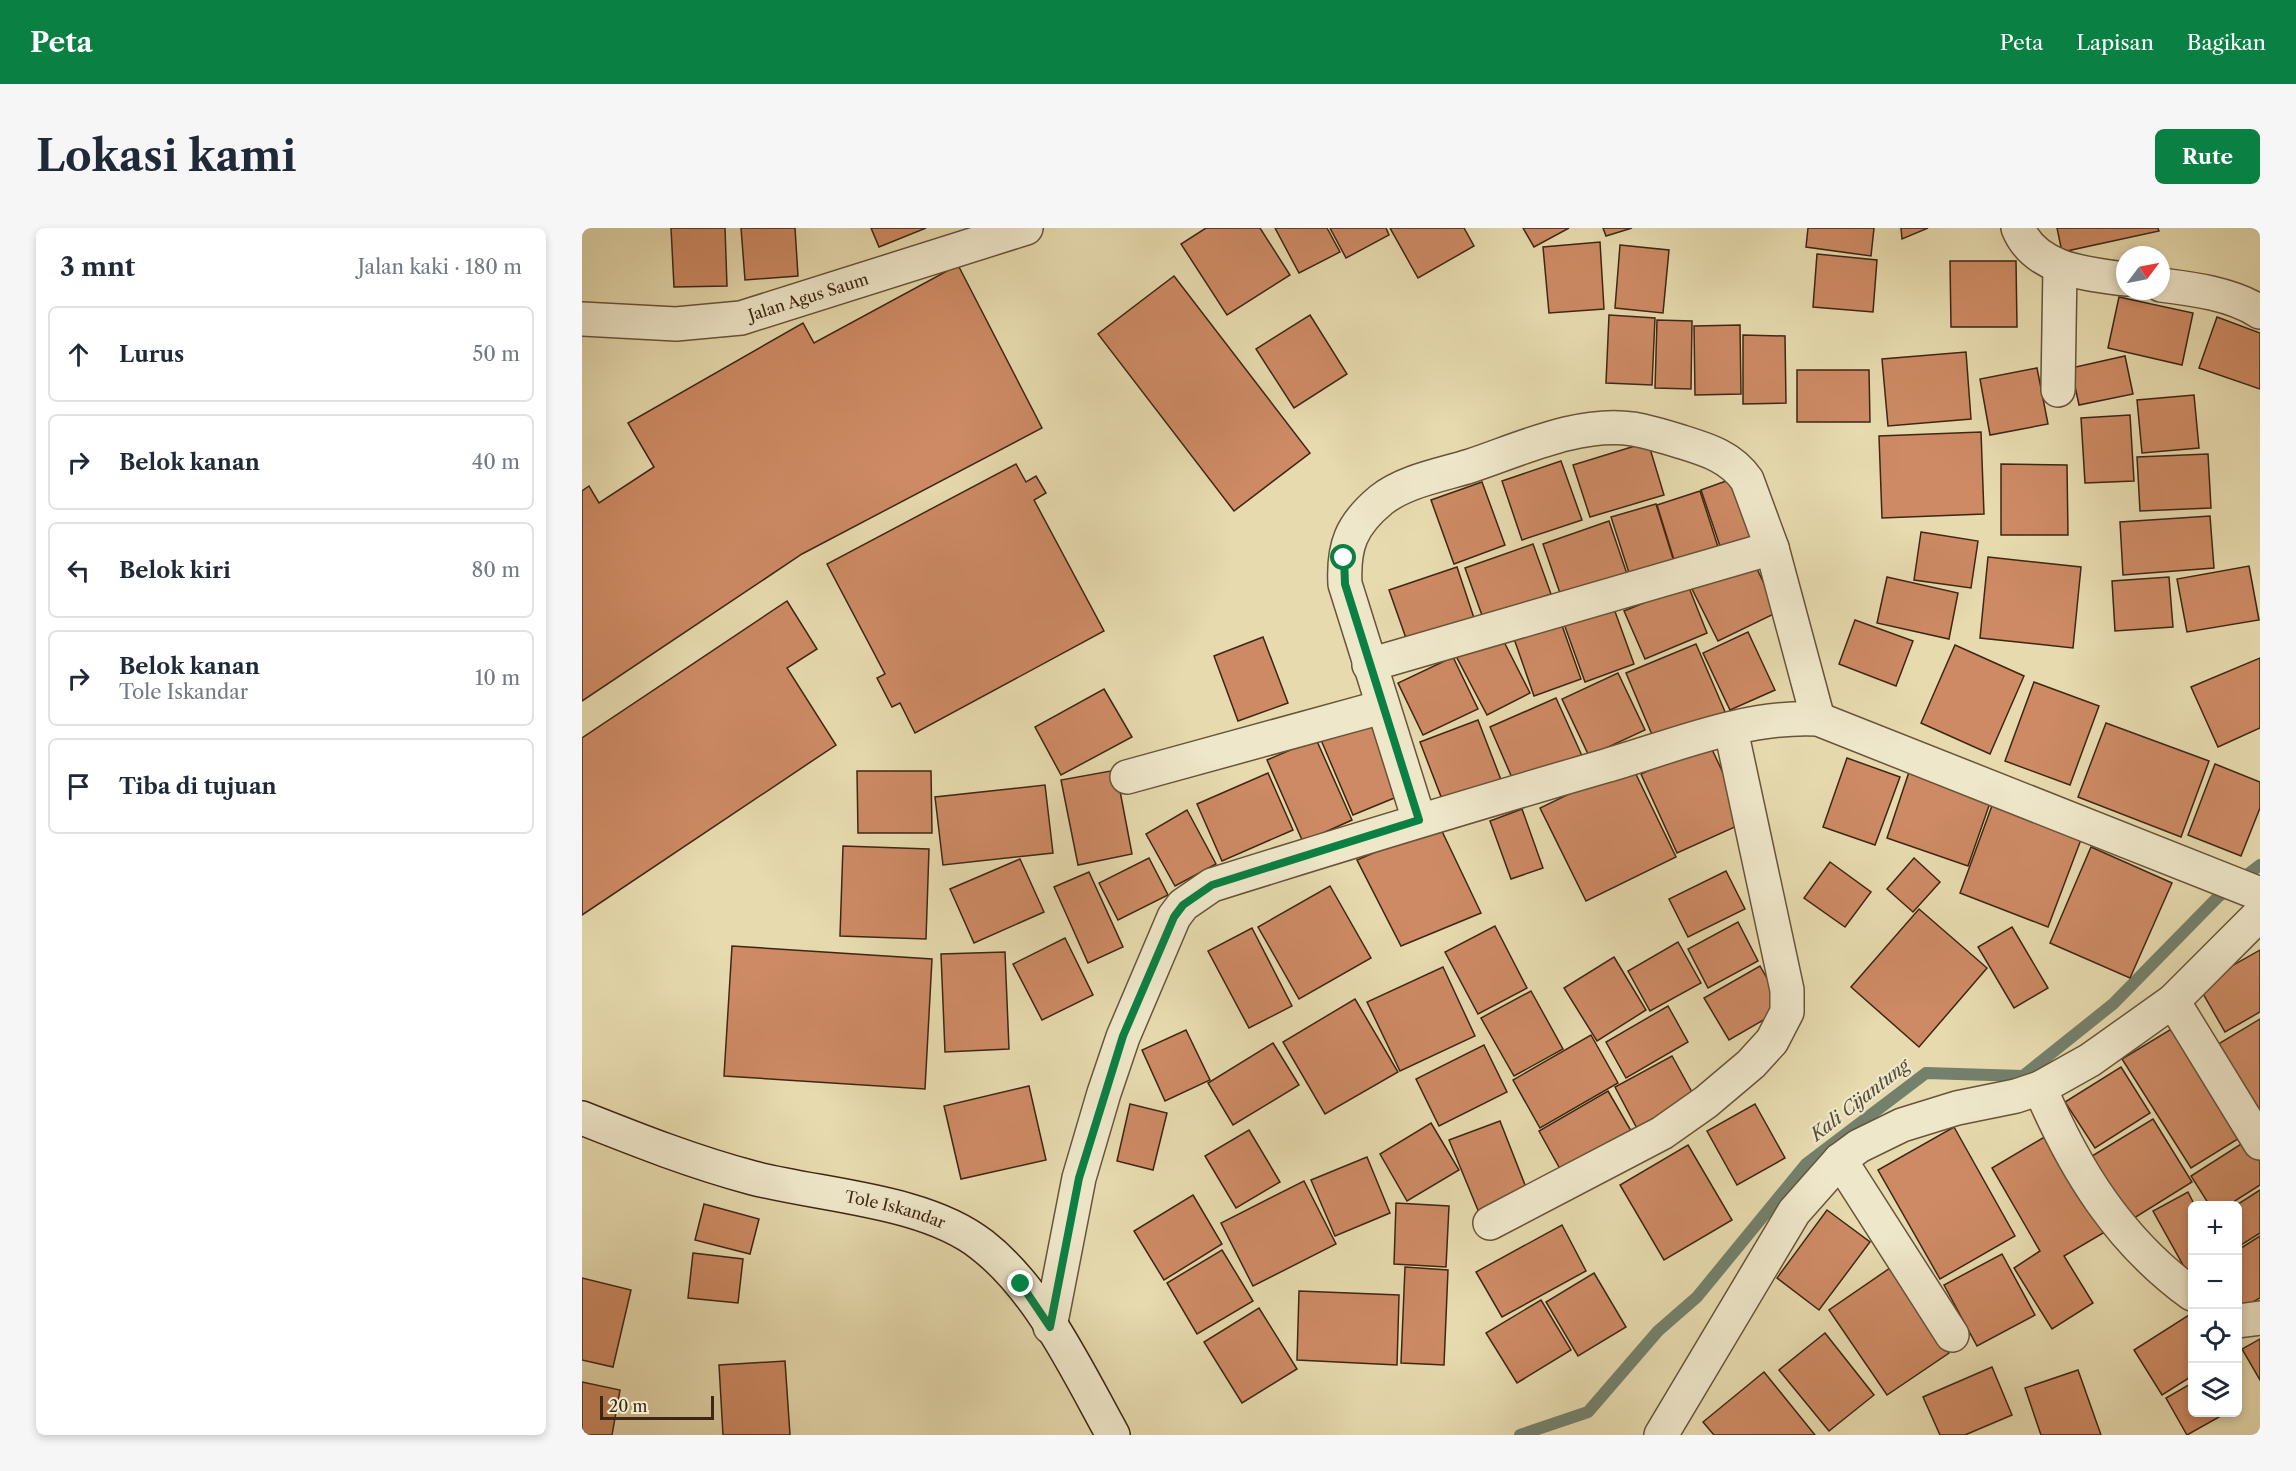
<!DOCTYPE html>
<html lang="id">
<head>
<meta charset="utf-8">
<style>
  :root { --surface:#fff; --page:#f6f6f7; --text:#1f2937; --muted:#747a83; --line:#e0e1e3; --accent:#0b8043 }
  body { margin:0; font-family:"Libre Caslon Text",serif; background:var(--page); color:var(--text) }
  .controls { position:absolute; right:18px; bottom:18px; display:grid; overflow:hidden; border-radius:9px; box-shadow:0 3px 9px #0003 }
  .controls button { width:54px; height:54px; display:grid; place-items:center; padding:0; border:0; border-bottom:2px solid var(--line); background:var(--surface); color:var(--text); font:30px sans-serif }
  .compass { position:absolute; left:1534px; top:18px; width:54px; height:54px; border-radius:50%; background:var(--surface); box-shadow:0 3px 9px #0003; rotate:58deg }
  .scale { position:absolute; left:18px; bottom:15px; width:114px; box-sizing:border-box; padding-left:6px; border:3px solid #3e2712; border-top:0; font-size:16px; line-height:21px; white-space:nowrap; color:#3e2712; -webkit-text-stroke:4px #efe7ca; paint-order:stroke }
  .stop { position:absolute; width:18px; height:18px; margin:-14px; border:4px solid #0b8043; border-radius:50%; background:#fff }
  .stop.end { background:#0b8043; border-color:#fff; box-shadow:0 2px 6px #0008 }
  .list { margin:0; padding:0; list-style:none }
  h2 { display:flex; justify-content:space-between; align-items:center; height:78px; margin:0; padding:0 24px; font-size:26px }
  h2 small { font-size:20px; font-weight:400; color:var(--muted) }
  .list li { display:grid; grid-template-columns:39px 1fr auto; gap:18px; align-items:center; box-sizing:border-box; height:96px; margin:0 12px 12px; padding:0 12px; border:2px solid var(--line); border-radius:9px }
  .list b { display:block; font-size:22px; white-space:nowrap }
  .list p { margin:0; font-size:20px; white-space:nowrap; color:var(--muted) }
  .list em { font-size:20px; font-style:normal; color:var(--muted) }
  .icon { flex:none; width:33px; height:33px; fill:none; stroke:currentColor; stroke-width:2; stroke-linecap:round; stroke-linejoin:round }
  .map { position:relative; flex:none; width:1678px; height:1207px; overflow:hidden; border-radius:9px }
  header { display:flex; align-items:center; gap:36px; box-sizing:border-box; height:84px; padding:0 30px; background:var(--accent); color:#fff }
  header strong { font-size:28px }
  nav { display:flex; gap:33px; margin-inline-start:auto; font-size:21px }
  .intro { display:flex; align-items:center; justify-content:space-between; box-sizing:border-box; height:144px; padding:0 36px }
  h1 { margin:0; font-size:42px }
  .button { padding:15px 27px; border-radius:9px; background:var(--accent); color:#fff; font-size:21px; font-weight:700 }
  main { display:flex; gap:36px; padding:0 36px }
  aside { flex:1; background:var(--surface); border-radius:9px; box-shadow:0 3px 9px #0003 }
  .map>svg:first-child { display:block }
</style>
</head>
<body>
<header>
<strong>Peta</strong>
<nav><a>Peta</a><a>Lapisan</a><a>Bagikan</a></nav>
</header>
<div class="intro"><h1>Lokasi kami</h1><a class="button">Rute</a></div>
<main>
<aside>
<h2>3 mnt<small>Jalan kaki · 180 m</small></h2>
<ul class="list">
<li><svg class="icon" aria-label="ahead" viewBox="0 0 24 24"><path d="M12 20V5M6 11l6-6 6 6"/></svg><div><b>Lurus</b></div><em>50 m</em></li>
<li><svg class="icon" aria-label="right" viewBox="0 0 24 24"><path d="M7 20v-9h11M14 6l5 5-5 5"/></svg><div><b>Belok kanan</b></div><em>40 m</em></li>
<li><svg class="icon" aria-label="left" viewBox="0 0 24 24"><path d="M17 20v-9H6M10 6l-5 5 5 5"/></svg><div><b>Belok kiri</b></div><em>80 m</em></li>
<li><svg class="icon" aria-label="right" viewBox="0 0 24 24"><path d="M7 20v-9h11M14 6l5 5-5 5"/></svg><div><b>Belok kanan</b><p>Tole Iskandar</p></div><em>10 m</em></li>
<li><svg class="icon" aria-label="arrive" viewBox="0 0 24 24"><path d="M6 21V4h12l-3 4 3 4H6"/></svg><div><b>Tiba di tujuan</b></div></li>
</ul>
</aside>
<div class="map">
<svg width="1678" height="1207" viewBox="0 0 1678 1207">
  <rect width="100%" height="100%" fill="#e6daae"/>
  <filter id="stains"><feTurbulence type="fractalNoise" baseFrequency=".00333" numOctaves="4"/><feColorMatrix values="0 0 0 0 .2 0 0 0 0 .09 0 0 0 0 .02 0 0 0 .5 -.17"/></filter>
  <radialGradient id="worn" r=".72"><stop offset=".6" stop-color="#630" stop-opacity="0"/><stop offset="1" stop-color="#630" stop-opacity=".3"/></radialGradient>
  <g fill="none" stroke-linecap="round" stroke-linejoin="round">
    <polyline stroke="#73806b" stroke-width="12" points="938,1207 1006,1184 1076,1103 1115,1069 1224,936 1344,845 1441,848 1531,776 1636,669 1678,637"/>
  </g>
  <g fill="#cd8a64" stroke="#3e2712" stroke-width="1.5">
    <polygon points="89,0 143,0 145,58 92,59"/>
    <polygon points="159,0 213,0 216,48 163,52"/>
    <polygon points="289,0 344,0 297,19"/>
    <polygon points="624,0 678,0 708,47 645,87 599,16"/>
    <polygon points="693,0 745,0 758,24 717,45"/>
    <polygon points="748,0 804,0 807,7 764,30"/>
    <polygon points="808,0 882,0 892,18 836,50"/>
    <polygon points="941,0 987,0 952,19"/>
    <polygon points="1021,0 1050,0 1024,8"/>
    <polygon points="1226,0 1292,0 1289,28 1224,19"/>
    <polygon points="1319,0 1346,0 1320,11"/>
    <polygon points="1475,0 1576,0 1577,3 1480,24"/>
    <polygon points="1018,14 1022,81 967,85 961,19"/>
    <polygon points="1038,17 1087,22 1081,85 1033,80"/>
    <polygon points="1235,26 1295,32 1291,84 1231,79"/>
    <polygon points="1368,33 1434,33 1435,99 1369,99"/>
    <polygon points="376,37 460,200 220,326 0,473 0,263 7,258 17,275 72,239 46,195 221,95 232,115"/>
    <polygon points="592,48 728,225 652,283 516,106"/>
    <polygon points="1537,69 1611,85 1600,137 1526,120"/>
    <polygon points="728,87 765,146 712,180 674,121"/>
    <polygon points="1027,87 1073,90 1070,157 1024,155"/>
    <polygon points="1635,89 1678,105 1678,161 1617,140"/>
    <polygon points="1075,92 1110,93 1109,161 1073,160"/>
    <polygon points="1158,97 1159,166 1113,167 1112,98"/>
    <polygon points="1161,107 1203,108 1204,175 1161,176"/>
    <polygon points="1384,124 1389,191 1306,198 1300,131"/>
    <polygon points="1543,128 1551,166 1497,177 1489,140"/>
    <polygon points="1455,140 1466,196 1408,207 1398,151"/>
    <polygon points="1215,142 1287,142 1288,194 1215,194"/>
    <polygon points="1612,167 1617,220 1560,225 1555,172"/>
    <polygon points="1548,187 1552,253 1503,255 1499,190"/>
    <polygon points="1399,204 1402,286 1300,290 1297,208"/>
    <polygon points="1066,214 1082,267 1008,289 991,237"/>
    <polygon points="1626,226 1629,280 1558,283 1555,229"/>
    <polygon points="979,233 1000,292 940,312 920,253"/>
    <polygon points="434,236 444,254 454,248 464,265 452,272 522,403 333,505 318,475 310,479 295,450 303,446 245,336"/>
    <polygon points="1419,236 1485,237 1486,307 1419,307"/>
    <polygon points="1158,248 1178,308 1139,321 1119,262"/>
    <polygon points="900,254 923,317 872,336 849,272"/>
    <polygon points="1118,263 1137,322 1093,335 1075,277"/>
    <polygon points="1074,276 1093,337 1049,351 1029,289"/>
    <polygon points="1628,288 1632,340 1541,347 1538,294"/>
    <polygon points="1027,293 1045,346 979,368 961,316"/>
    <polygon points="1339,304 1396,313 1389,360 1332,352"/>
    <polygon points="951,316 969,366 901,390 883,340"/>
    <polygon points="1406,329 1499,339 1491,420 1398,410"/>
    <polygon points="1170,331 1196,384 1136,413 1110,361"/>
    <polygon points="1667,338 1677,392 1605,404 1595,351"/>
    <polygon points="875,339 892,390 825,413 807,362"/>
    <polygon points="1305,349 1376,365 1367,411 1295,395"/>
    <polygon points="1587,349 1591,399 1533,403 1530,353"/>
    <polygon points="1106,357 1125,405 1063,431 1042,383"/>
    <polygon points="205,373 235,421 205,440 254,517 0,687 0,510"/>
    <polygon points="1031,378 1052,436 1003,454 982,396"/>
    <polygon points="977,389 999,451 952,468 930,405"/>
    <polygon points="1273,392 1331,413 1314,458 1257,436"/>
    <polygon points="1166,404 1193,462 1148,482 1121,425"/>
    <polygon points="918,406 948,465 905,487 874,428"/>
    <polygon points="681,409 706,475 656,493 632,428"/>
    <polygon points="1114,416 1144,486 1074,516 1044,445"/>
    <polygon points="1373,417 1442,448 1408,526 1339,495"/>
    <polygon points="871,429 896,481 841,507 816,455"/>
    <polygon points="1678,430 1678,500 1636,519 1609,459"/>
    <polygon points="1036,445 1063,502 1007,528 980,471"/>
    <polygon points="1452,454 1517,478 1488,557 1423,533"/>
    <polygon points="522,461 550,509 479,547 453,499"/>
    <polygon points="974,470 1001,530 934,559 908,499"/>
    <polygon points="790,490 822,566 771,587 739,512"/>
    <polygon points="896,492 921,557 863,579 838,514"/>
    <polygon points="1524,495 1627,533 1599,609 1496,569"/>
    <polygon points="734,511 770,592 721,614 685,532"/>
    <polygon points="1127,515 1164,594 1095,625 1059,546"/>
    <polygon points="1265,530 1318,549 1293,617 1241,599"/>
    <polygon points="1049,536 1094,629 1004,673 958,580"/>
    <polygon points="1633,536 1678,554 1678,580 1659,628 1606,607"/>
    <polygon points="534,542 550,626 496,637 479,552"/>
    <polygon points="275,543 349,543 350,605 276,605"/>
    <polygon points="1327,544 1409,572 1386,638 1305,610"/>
    <polygon points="686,545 711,602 640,633 615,576"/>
    <polygon points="463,557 471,625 361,637 353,569"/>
    <polygon points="1411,575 1500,609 1466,699 1378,665"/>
    <polygon points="940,581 961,640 929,651 908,593"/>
    <polygon points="605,582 634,636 593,658 564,606"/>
    <polygon points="857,597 899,685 819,718 775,632"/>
    <polygon points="261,618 347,621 344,711 258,708"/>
    <polygon points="1509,619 1590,655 1548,750 1468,715"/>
    <polygon points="567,630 586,667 536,692 517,655"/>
    <polygon points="1332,630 1358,654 1331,684 1305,661"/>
    <polygon points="438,631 462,684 392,715 368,661"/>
    <polygon points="1248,634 1289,664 1263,699 1222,670"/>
    <polygon points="1144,643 1163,681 1106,709 1087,671"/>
    <polygon points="507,644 541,719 506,735 472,659"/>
    <polygon points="748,658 789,730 717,771 676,699"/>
    <polygon points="1337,681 1405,740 1337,819 1269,759"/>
    <polygon points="1156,694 1176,733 1126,760 1106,721"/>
    <polygon points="913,698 945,760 896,786 863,724"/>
    <polygon points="1430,699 1466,760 1432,780 1396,719"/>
    <polygon points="670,700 710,778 667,800 626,723"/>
    <polygon points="483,710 511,767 460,792 431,736"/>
    <polygon points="1096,714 1119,755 1068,783 1046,743"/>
    <polygon points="150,718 350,731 343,861 142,848"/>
    <polygon points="1678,722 1678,784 1643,804 1616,757"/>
    <polygon points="423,724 427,821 363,824 359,726"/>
    <polygon points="1032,729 1064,782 1015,813 982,760"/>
    <polygon points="1178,738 1202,780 1147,812 1122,770"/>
    <polygon points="861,739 893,808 818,843 785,774"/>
    <polygon points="949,763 981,821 932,848 899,790"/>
    <polygon points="773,771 816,844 743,886 701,814"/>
    <polygon points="1086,778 1106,814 1044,850 1024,814"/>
    <polygon points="1678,791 1678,882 1668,887 1628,821"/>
    <polygon points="1591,800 1659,909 1609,940 1540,831"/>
    <polygon points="604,802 628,852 583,873 560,822"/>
    <polygon points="1009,807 1036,855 958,900 931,852"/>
    <polygon points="691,815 717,857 651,897 626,855"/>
    <polygon points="902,817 925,864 857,898 834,851"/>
    <polygon points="1090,828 1116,875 1058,906 1033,859"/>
    <polygon points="1539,839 1568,885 1513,920 1483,874"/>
    <polygon points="447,858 464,932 379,951 362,878"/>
    <polygon points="1026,863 1052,908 982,948 957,903"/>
    <polygon points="548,876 585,885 571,942 535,933"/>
    <polygon points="1173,876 1203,930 1155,957 1125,903"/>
    <polygon points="1571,891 1610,954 1549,992 1510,928"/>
    <polygon points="918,893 947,967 898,987 867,912"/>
    <polygon points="849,895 877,942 825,973 798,926"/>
    <polygon points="1372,899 1433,1008 1358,1051 1296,942"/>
    <polygon points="667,902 698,954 654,980 623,928"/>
    <polygon points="1471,904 1528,1001 1482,1028 1511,1075 1470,1101 1432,1040 1458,1023 1410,940"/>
    <polygon points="1670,909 1678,922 1678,957 1645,978 1628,978 1609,948"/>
    <polygon points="1106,917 1150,992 1082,1032 1038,957"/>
    <polygon points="785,929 808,985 753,1008 729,952"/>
    <polygon points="722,953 754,1016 671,1058 639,995"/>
    <polygon points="1678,962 1678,1005 1656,1019 1656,978 1653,978"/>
    <polygon points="1606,964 1613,978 1610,978 1610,1044 1606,1046 1571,983"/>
    <polygon points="611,967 640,1016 582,1052 552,1003"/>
    <polygon points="814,975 867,978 864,1039 812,1036"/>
    <polygon points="122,976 177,991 168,1026 113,1012"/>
    <polygon points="1245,982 1288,1014 1237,1082 1195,1050"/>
    <polygon points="980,997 1004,1043 920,1089 894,1044"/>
    <polygon points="1678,1008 1678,1070 1657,1082 1656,1022"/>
    <polygon points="640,1022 671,1073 615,1106 585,1055"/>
    <polygon points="111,1025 161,1031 156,1075 106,1070"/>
    <polygon points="1420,1026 1453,1087 1395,1118 1362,1057"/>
    <polygon points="823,1039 866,1042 862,1137 819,1135"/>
    <polygon points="1308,1040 1367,1125 1305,1167 1247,1082"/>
    <polygon points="1012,1045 1044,1099 996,1128 964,1074"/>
    <polygon points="0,1050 49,1062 31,1139 0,1132"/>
    <polygon points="717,1063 817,1067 815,1137 715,1132"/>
    <polygon points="959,1072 989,1122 935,1155 904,1105"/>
    <polygon points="677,1080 715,1141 660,1175 622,1114"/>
    <polygon points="1610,1085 1610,1148 1580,1167 1552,1122"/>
    <polygon points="1243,1105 1292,1167 1247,1203 1197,1142"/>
    <polygon points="1678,1111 1678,1152 1660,1121"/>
    <polygon points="203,1133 208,1207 141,1207 137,1137"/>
    <polygon points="1410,1139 1430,1187 1383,1207 1358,1207 1341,1169"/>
    <polygon points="1496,1142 1519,1207 1459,1207 1443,1160"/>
    <polygon points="1182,1144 1233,1207 1132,1207 1121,1194"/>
    <polygon points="0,1154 38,1162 30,1207 0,1207"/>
    <polygon points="1610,1155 1610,1184 1646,1184 1605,1207 1584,1170"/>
  </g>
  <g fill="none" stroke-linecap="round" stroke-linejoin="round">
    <g stroke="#685439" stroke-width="36">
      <g id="street">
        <path d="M1436 0C1453 42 1505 46 1543 51"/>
        <path d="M1579 57C1612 61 1650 66 1678 84"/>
        <path id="s1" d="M0 91 94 96 159 90 444 0"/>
        <polyline points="1476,162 1478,39"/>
        <polyline points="787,437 1190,320"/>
        <polyline points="545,549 800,479"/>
        <path d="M837 592 763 356C761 318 769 297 799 272 823 253 859 247 888 238 939 221 997 193 1051 201 1068 204 1084 209 1100 214 1126 222 1149 229 1165 252L1190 320 1236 491"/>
        <polyline points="1591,773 1678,915"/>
        <path d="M1458 860C1493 942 1537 1013 1610 1066"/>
        <polyline points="1258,932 1370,1107"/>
        <polyline points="908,995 1080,905 1124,874 1169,836 1190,813 1205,784 1205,762 1149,502"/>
        <polyline points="1656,1093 1678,1090"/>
        <path d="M468 1099 497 950 522 865 541 809 592 689 601 677 630 657C761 616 892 576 1023 538 1092 518 1164 487 1236 491L1678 666"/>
        <polyline points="1079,1207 1212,984 1258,932 1277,918 1320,897 1375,880 1434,868 1458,860 1508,832 1591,773 1678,686"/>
      </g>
    </g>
    <g stroke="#3e2712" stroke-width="36">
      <g id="secondary">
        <path id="s2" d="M0 890C58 913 111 934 171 950 241 968 343 972 400 1017 458 1062 496 1144 531 1207"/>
      </g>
    </g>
    <use href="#street" stroke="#efe7ca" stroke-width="33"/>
    <use href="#secondary" stroke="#efe7ca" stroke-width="33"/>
  </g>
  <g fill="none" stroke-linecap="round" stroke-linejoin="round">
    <polyline stroke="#0b8043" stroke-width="8" points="439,1056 468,1099 497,950 541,808 592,689 601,677 630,657 837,592 763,356 762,330"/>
  </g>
  <g text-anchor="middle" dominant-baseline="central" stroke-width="4.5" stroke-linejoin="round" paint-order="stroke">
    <g font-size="16" fill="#3e2712" stroke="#efe7ca">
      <text stroke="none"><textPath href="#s1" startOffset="230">Jalan Agus Saum</textPath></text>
      <text stroke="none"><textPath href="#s2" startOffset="327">Tole Iskandar</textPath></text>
    </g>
    <g font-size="18" font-style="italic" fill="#544c37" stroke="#efe7ca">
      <text transform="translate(1278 872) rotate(-38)">Kali Cijantung</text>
    </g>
  </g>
  <rect width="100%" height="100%" filter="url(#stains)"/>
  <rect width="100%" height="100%" fill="url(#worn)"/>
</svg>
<div class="controls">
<button>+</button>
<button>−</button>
<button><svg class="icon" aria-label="locate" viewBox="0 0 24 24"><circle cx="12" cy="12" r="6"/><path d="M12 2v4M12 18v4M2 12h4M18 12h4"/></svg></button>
<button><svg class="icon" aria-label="layers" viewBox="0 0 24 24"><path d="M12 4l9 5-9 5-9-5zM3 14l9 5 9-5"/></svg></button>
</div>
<svg class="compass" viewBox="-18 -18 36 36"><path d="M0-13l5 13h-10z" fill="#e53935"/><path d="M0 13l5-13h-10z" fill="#747a83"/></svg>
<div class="scale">20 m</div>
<div class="stop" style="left:762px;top:330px"></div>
<div class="stop end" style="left:439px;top:1056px"></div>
</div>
</main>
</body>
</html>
